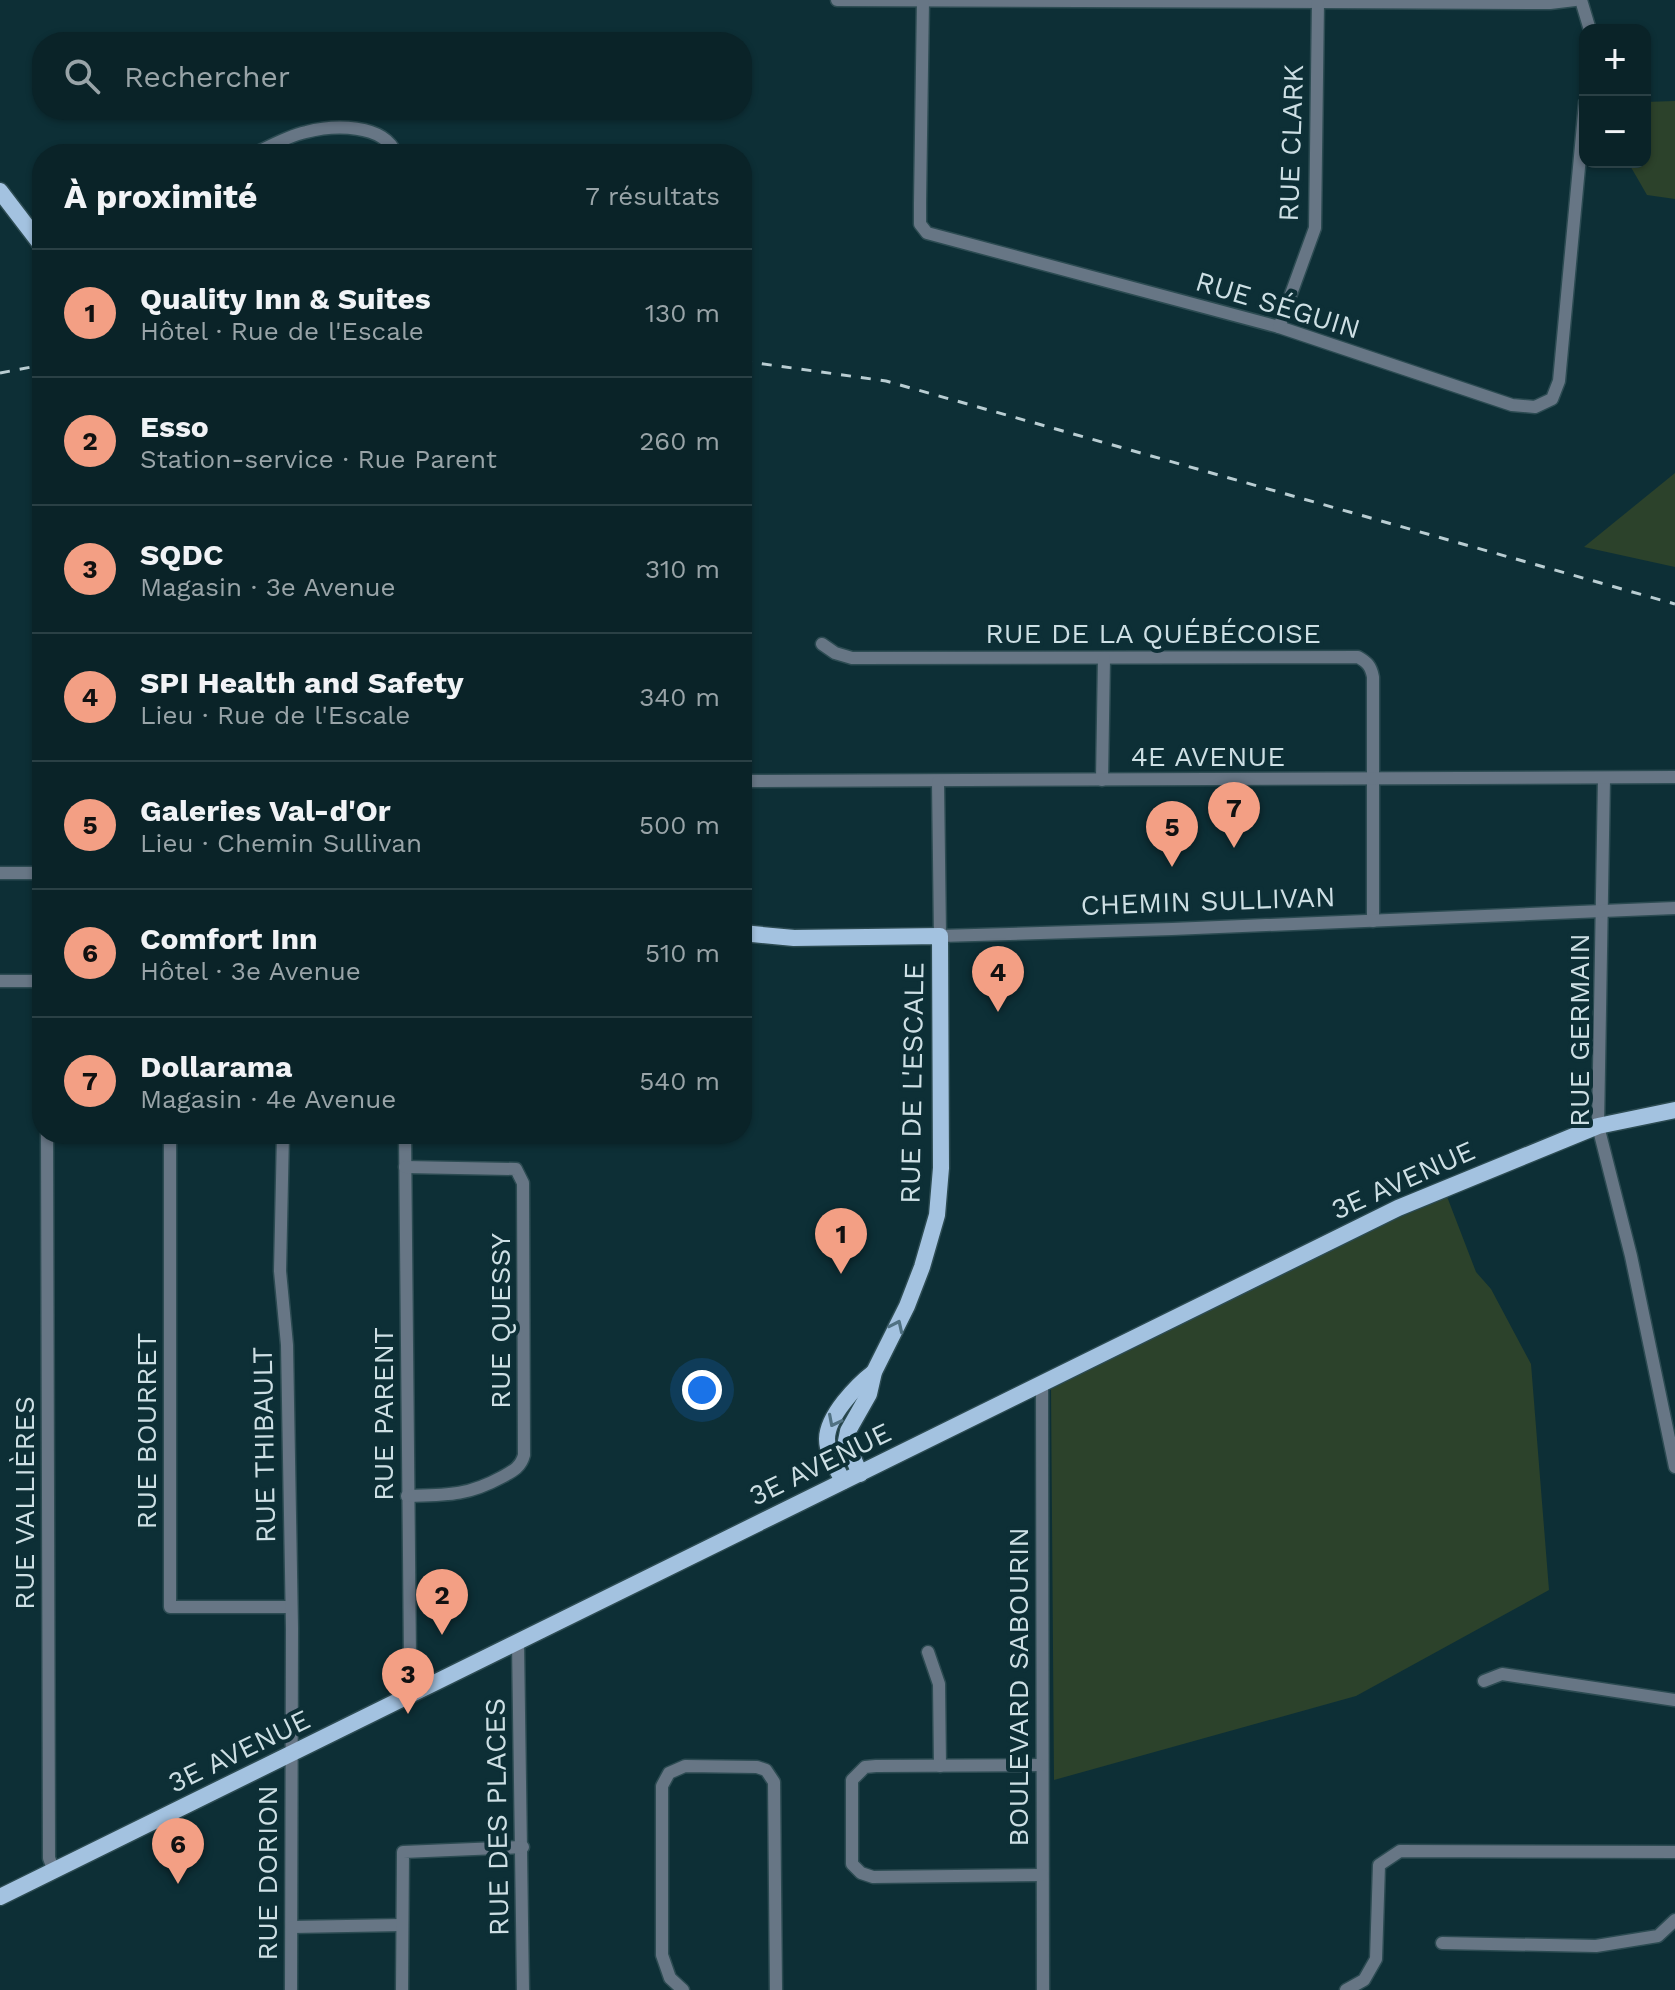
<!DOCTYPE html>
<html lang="fr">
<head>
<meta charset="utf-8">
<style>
  :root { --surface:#0a2328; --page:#182f34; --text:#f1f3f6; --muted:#99a4a8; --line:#2a4045; --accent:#f39f84 }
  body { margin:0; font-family:"Work Sans",sans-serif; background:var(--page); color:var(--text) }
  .controls { position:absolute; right:24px; top:24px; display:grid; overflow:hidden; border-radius:16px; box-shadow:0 2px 6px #0004 }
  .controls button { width:72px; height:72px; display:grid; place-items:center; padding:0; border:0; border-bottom:2px solid var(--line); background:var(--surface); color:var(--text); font:40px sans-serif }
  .you { position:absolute; left:702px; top:1390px; width:28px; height:28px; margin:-20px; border:6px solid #fff; border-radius:50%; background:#1a73e8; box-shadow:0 0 0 12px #1a73e833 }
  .badge { display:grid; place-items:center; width:52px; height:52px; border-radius:50%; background:var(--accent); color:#111; font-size:26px; font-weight:700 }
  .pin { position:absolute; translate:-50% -66px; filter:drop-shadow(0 2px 4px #0008) }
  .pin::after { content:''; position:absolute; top:42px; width:28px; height:24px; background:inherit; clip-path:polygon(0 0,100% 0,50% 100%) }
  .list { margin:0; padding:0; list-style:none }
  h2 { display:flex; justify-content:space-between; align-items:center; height:104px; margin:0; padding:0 32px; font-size:34px }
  h2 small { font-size:26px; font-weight:400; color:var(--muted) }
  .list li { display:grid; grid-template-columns:52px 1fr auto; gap:24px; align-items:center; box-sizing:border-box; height:128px; padding:0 32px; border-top:2px solid var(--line) }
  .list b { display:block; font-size:30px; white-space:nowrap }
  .list p { margin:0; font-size:26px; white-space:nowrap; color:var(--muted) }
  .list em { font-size:26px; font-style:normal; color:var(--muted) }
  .icon { flex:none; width:44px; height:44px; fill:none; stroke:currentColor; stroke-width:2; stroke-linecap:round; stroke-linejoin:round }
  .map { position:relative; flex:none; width:1675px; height:1990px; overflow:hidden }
  .search { position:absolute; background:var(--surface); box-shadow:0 2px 6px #0004; left:32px; top:32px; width:720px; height:88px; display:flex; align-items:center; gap:20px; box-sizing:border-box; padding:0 28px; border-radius:32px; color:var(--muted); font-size:30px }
  .panel { position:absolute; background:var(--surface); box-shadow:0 2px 6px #0004; left:32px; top:144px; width:720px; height:1000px; border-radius:32px }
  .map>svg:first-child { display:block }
</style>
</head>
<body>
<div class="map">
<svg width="1675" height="1990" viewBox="0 0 1675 1990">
  <rect width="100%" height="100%" fill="#0d2f36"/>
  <g fill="#2c422b">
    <polygon points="1675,101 1675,199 1647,195 1628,162 1645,162 1645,102"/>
    <polygon points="1675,473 1675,567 1584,547"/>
    <polygon points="1446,1194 1476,1272 1491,1289 1531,1364 1549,1590 1356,1696 1054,1780 1051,1388"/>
  </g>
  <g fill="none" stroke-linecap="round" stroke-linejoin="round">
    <g stroke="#2c4b52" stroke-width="15">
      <g id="minor">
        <polyline points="837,0 1550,3 1575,0"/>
        <polyline points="923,0 920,203 920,224 927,233 1279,327 1512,405 1535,407 1552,399 1559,381 1585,103"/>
        <polyline points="1581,0 1590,30"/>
        <path d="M254 154C270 146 288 136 306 132 333 125 384 123 396 154"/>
        <polyline points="1279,327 1315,228 1318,2"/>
        <path d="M822 644 835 653 852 658 1358 657C1367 662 1371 666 1373 677V921"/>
        <polyline points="1604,778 1598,1126 1631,1256 1675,1467"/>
        <polyline points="1102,780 1104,658"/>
        <polyline points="742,781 1675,777"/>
        <polyline points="938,782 940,936 1172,929 1675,908"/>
        <polyline points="0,873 42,873"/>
        <polyline points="0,981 42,981"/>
        <polyline points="47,1134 49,1858 54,1871"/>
        <polyline points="170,1134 170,1607 291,1607"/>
        <polyline points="283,1134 280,1271 287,1345 292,1628 291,1990"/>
        <polyline points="405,1134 410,1660 420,1691"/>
        <path d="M405 1167 516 1169 523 1183 524 1455C521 1467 513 1471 502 1477 467 1496 447 1495 407 1496"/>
        <polyline points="1042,1383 1043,1990"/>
        <polyline points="518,1643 523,1990"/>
        <polyline points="928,1652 939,1684 940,1766"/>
        <polyline points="1484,1681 1502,1674 1675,1700"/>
        <polyline points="1042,1765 876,1766 865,1767 852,1780 852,1864 861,1873 873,1877 1042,1875"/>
        <polyline points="292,1927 402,1925"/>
        <polyline points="1442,1943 1596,1946 1658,1936 1675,1920"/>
        <polyline points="402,1990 403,1852 523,1847"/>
        <polyline points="683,1990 670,1978 662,1955 662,1786 669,1773 685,1766 757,1767 766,1770 774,1782 776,1990"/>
        <polyline points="1346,1990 1364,1980 1376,1959 1379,1865 1400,1851 1675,1852"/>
      </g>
    </g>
    <g stroke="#2c4b52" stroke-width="19">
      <g id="major">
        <polyline points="0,191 42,246"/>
        <polyline points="742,933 794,938 940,936 941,1168 937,1215 922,1267 907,1306 874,1372 869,1394 848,1431 846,1441 860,1474"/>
        <path d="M843 1481C837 1469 827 1454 827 1439 827 1416 857 1385 874 1372"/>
        <polyline points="0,1897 1398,1208 1598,1126 1675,1110"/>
      </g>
    </g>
    <use href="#minor" stroke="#677685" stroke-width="12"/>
    <use href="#major" stroke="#a3c2e0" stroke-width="16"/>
    <g stroke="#b9cdd2" stroke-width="3" stroke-dasharray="10 10" stroke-linecap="butt">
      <polyline points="742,361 886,381 1675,604"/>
      <polyline points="0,373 42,365"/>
    </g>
  </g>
  <defs><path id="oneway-chevron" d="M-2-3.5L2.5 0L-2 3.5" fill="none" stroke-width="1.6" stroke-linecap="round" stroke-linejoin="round" transform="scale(2)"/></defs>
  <g stroke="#507182">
    <use href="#oneway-chevron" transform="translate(897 1326) rotate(-65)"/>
    <use href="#oneway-chevron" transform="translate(834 1421) rotate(117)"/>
  </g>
  <g text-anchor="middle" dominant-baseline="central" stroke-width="8" stroke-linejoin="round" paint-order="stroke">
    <g font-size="28" fill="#cddfe4" stroke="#0d2f36">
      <text transform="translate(1291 143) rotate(-88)">RUE CLARK</text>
      <text transform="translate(1278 305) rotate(17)">RUE SÉGUIN</text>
      <text x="1153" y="633">RUE DE LA QUÉBÉCOISE</text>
      <text x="1208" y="756">4E AVENUE</text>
      <text transform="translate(1208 901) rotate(-2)">CHEMIN SULLIVAN</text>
      <text transform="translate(1579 1030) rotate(-90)">RUE GERMAIN</text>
      <text transform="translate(912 1083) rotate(-89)">RUE DE L'ESCALE</text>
      <text transform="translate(1403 1180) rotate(-24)">3E AVENUE</text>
      <text transform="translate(500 1321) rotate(-90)">RUE QUESSY</text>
      <text transform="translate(383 1414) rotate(-90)">RUE PARENT</text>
      <text transform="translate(146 1431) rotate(-90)">RUE BOURRET</text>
      <text transform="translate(264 1445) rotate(-91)">RUE THIBAULT</text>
      <text transform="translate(820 1464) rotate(-26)">3E AVENUE</text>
      <text transform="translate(24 1503) rotate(-90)">RUE VALLIÈRES</text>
      <text transform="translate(1018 1687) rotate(-90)">BOULEVARD SABOURIN</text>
      <text transform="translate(239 1751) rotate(-26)">3E AVENUE</text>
      <text transform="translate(497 1817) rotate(-91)">RUE DES PLACES</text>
      <text transform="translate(267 1873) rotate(-90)">RUE DORION</text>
    </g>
  </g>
</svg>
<div class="controls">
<button>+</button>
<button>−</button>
</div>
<div class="you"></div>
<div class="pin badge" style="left:841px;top:1274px">1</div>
<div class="pin badge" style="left:442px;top:1635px">2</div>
<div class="pin badge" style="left:408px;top:1714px">3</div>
<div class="pin badge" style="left:998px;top:1012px">4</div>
<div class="pin badge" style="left:1172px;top:867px">5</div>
<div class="pin badge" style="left:178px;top:1884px">6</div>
<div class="pin badge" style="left:1234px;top:848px">7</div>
<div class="search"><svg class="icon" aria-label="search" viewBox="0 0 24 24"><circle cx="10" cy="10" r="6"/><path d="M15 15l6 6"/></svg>Rechercher</div>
<section class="panel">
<h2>À proximité<small>7 résultats</small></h2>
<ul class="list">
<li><span class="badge">1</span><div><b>Quality Inn &amp; Suites</b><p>Hôtel · Rue de l'Escale</p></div><em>130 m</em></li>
<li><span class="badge">2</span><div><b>Esso</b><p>Station-service · Rue Parent</p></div><em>260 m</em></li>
<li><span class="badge">3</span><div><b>SQDC</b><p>Magasin · 3e Avenue</p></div><em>310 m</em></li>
<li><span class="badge">4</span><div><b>SPI Health and Safety</b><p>Lieu · Rue de l'Escale</p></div><em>340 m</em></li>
<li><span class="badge">5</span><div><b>Galeries Val-d'Or</b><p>Lieu · Chemin Sullivan</p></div><em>500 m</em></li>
<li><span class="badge">6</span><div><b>Comfort Inn</b><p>Hôtel · 3e Avenue</p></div><em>510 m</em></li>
<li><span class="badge">7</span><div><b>Dollarama</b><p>Magasin · 4e Avenue</p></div><em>540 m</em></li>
</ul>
</section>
</div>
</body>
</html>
